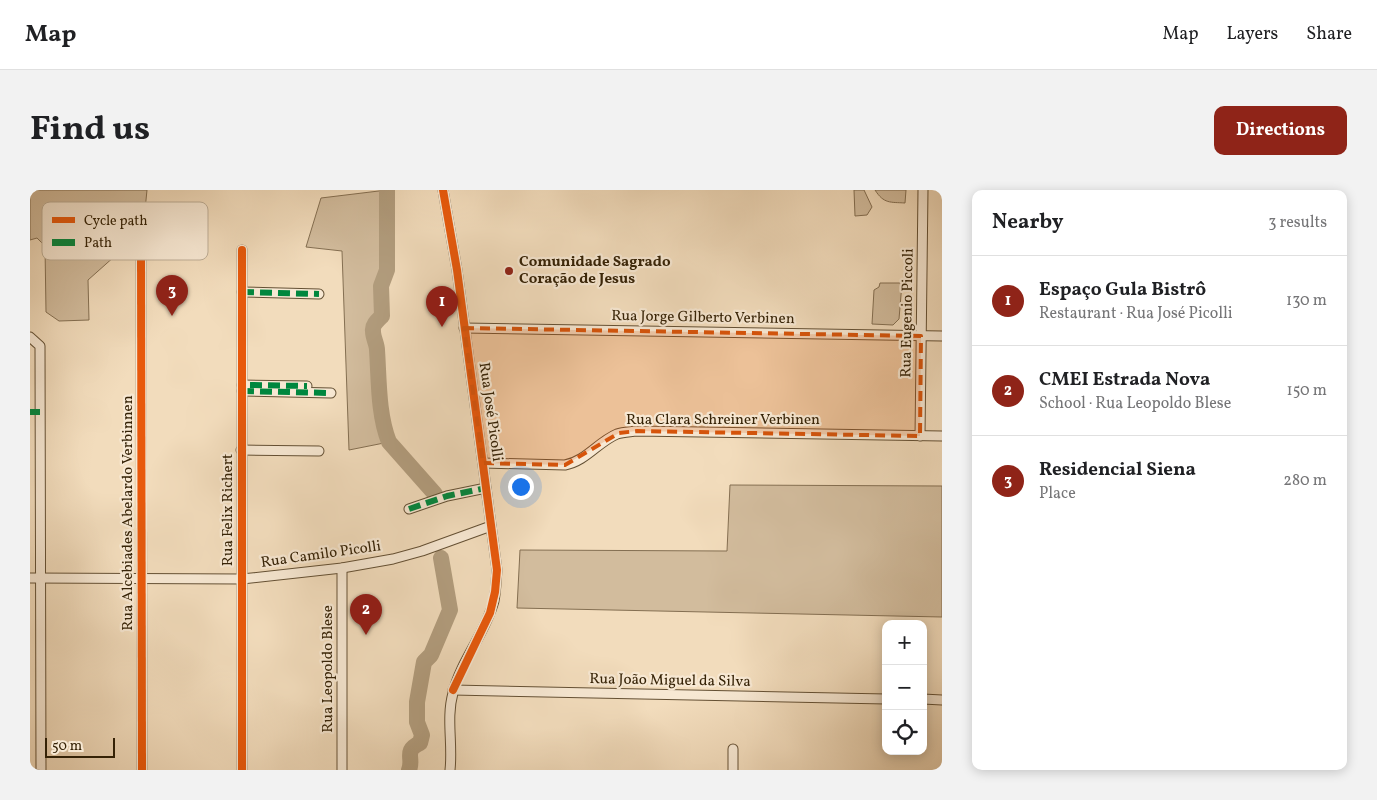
<!DOCTYPE html>
<html lang="en">
<head>
<meta charset="utf-8">
<style>
  :root { --surface:#fff; --page:#f2f2f2; --text:#202124; --muted:#757577; --line:#e0e0e0; --accent:#8f2418 }
  body { margin:0; font-family:Vollkorn,serif; background:var(--page); color:var(--text) }
  .controls { position:absolute; right:15px; bottom:15px; display:grid; overflow:hidden; border-radius:10px; box-shadow:0 2px 12px #0003 }
  .controls button { width:45px; height:45px; display:grid; place-items:center; padding:0; border:0; border-bottom:1px solid var(--line); background:var(--surface); color:var(--text); font:25px sans-serif }
  .scale { position:absolute; left:15px; bottom:12px; width:70px; box-sizing:border-box; padding-left:5px; border:2px solid #352206; border-top:0; font-size:14px; line-height:18px; white-space:nowrap; color:#352206; -webkit-text-stroke:4px #f7e8d3; paint-order:stroke }
  .you { position:absolute; left:490px; top:296px; width:18px; height:18px; margin:-12px; border:4px solid #fff; border-radius:50%; background:#1a73e8; box-shadow:0 0 0 8px #1a73e833 }
  .badge { display:grid; place-items:center; width:32px; height:32px; border-radius:50%; background:var(--accent); color:#fff; font-size:16px; font-weight:700 }
  .pin { position:absolute; translate:-50% -41px; filter:drop-shadow(0 1px 2px #0008) }
  .pin::after { content:''; position:absolute; top:26px; width:18px; height:15px; background:inherit; clip-path:polygon(0 0,100% 0,50% 100%) }
  .list { margin:0; padding:0; list-style:none }
  h2 { display:flex; justify-content:space-between; align-items:center; height:65px; margin:0; padding:0 20px; font-size:21px }
  h2 small { font-size:16px; font-weight:400; color:var(--muted) }
  .list li { display:grid; grid-template-columns:32px 1fr auto; gap:15px; align-items:center; box-sizing:border-box; height:90px; padding:0 20px; border-top:1px solid var(--line) }
  .list b { display:block; font-size:19px; white-space:nowrap }
  .list p { margin:0; font-size:16px; white-space:nowrap; color:var(--muted) }
  .list em { font-size:16px; font-style:normal; color:var(--muted) }
  .icon { flex:none; width:28px; height:28px; fill:none; stroke:currentColor; stroke-width:2; stroke-linecap:round; stroke-linejoin:round }
  .map { position:relative; flex:none; width:912px; height:580px; overflow:hidden; border-radius:10px }
  header { display:flex; align-items:center; gap:30px; box-sizing:border-box; height:70px; padding:0 25px; background:var(--surface); border-bottom:1px solid var(--line) }
  header strong { font-size:24px }
  nav { display:flex; gap:28px; margin-inline-start:auto; font-size:18px }
  .intro { display:flex; align-items:center; justify-content:space-between; box-sizing:border-box; height:120px; padding:0 30px }
  h1 { margin:0; font-size:35px }
  .button { padding:12px 22px; border-radius:10px; background:var(--accent); color:#fff; font-size:18px; font-weight:700 }
  main { display:flex; gap:30px; padding:0 30px }
  aside { flex:1; background:var(--surface); border-radius:10px; box-shadow:0 2px 12px #0003 }
  .map>svg:first-child { display:block }
</style>
</head>
<body>
<header>
<strong>Map</strong>
<nav><a>Map</a><a>Layers</a><a>Share</a></nav>
</header>
<div class="intro"><h1>Find us</h1><a class="button">Directions</a></div>
<main>
<div class="map">
<svg width="912" height="580" viewBox="0 0 912 580">
  <rect width="100%" height="100%" fill="#f2dcbc"/>
  <filter id="stains"><feTurbulence type="fractalNoise" baseFrequency=".004" numOctaves="4"/><feColorMatrix values="0 0 0 0 .2 0 0 0 0 .09 0 0 0 0 .02 0 0 0 .5 -.17"/></filter>
  <radialGradient id="worn" r=".72"><stop offset=".6" stop-color="#630" stop-opacity="0"/><stop offset="1" stop-color="#630" stop-opacity=".3"/></radialGradient>
  <g fill="#d2bc9d" stroke="#846f52">
    <polygon points="0,0 117,0 114,30 103,50 58,90 59,130 29,131 16,122 15,56 7,48 0,50"/>
    <path d="M357 0V80L351 96 352 126C348 130 342 135 343 142 343 148 347 154 347 160 349 189 348 225 359 252L319 260 312 61 276 57 291 8Z"/>
    <polygon points="824,0 834,0 842,17 837,25 825,26"/>
    <path d="M845 0H876L875 13C860 12 854 14 845 0Z"/>
    <polygon points="850,93 872,93 869,129 863,135 842,134 844,100 849,97"/>
    <polygon points="700,295 912,296 912,427 487,418 490,360 697,361"/>
  </g>
  <g fill="none" stroke-linecap="round" stroke-linejoin="round">
    <g stroke="#b29d7e" stroke-width="16">
      <path d="M357 0V80L351 96 352 126C348 130 342 135 343 141 343 148 347 154 347 160 349 189 348 225 359 252L405 304"/>
      <path d="M379 580C384 568 373 561 390 553L392 545 387 532V512L394 472 401 465 420 420 411 368"/>
    </g>
    <g stroke="#645034" stroke-width="11">
      <g id="minor">
        <path d="M413 0 427 80 467 380C466 391 466 401 464 411 455 444 431 470 423 503 416 528 423 554 420 580"/>
        <polyline points="111,65 112,580"/>
        <polyline points="212,102 289,104"/>
        <polyline points="434,138 912,146"/>
        <polyline points="0,147 10,156 11,580"/>
        <polyline points="212,195 277,196"/>
        <polyline points="212,201 301,203"/>
        <polyline points="890,246 893,0"/>
        <polyline points="211,260 289,261"/>
        <path d="M453 273 535 275C556 271 568 252 587 244 593 242 600 242 607 241L912 246"/>
        <polyline points="379,319 417,306 456,298"/>
        <polyline points="312,378 312,580"/>
        <polyline points="0,388 212,389 312,378 363,369 392,361 461,336"/>
        <polyline points="423,500 856,509"/>
        <polyline points="893,509 912,510"/>
        <polyline points="212,580 212,60"/>
        <polyline points="703,580 703,559"/>
      </g>
    </g>
    <use href="#minor" stroke="#f7e8d3" stroke-width="9"/>
    <g stroke="#00873e" stroke-width="6" stroke-dasharray="12 6" stroke-linecap="butt">
      <polyline points="212,102 289,104"/>
      <polyline points="220,195 277,196"/>
      <polyline points="212,201 301,203"/>
      <polyline points="0,222 10,222"/>
      <polyline points="379,319 417,306 456,298"/>
    </g>
    <g stroke="#f7e8d3" stroke-width="11">
      <g id="cycleway">
        <polyline points="413,0 427,80 467,380 465,402 460,423 423,500"/>
        <polyline points="111,65 112,580"/>
        <polyline points="212,580 212,60"/>
      </g>
    </g>
    <use href="#cycleway" stroke="#e8590c" stroke-width="8"/>
  </g>
  <path fill="#d6540b" fill-opacity="0.2" stroke="#d6540b" stroke-width="4" stroke-dasharray="10 6" stroke-linejoin="round" d="M434 138 891 146 890 246 607 241 589 243 535 275 453 273Z"/>
  <circle fill="#8f2418" stroke="#f7e8d3" stroke-width="2" cx="479" cy="81" r="5"/>
  <g text-anchor="middle" dominant-baseline="central" stroke-width="4.5" stroke-linejoin="round" paint-order="stroke">
    <g font-size="15" font-weight="bold" fill="#352206" stroke="#f7e8d3" text-anchor="start">
      <text x="489" y="72">Comunidade Sagrado<tspan x="489" dy="17">Coração de Jesus</tspan></text>
    </g>
    <g font-size="15" fill="#352206" stroke="#f7e8d3">
      <text transform="translate(878 123) rotate(-89)">Rua Eugenio Piccoli</text>
      <text transform="translate(673 128) rotate(1)">Rua Jorge Gilberto Verbinen</text>
      <text transform="translate(460 222) rotate(82)">Rua José Picolli</text>
      <text x="693" y="230">Rua Clara Schreiner Verbinen</text>
      <text transform="translate(198 320) rotate(-90)">Rua Felix Richert</text>
      <text transform="translate(98 323) rotate(-90)">Rua Alcebiades Abelardo Verbinnen</text>
      <text transform="translate(291 365) rotate(-8)">Rua Camilo Picolli</text>
      <text transform="translate(298 479) rotate(-90)">Rua Leopoldo Blese</text>
      <text transform="translate(640 491) rotate(1)">Rua João Miguel da Silva</text>
    </g>
  </g>
  <rect x="12" y="12" width="166" height="58" rx="8" fill="#f7e8d3" stroke="#bdad96" stroke-width="1"/>
  <rect x="22" y="27" width="23" height="6" fill="#e8590c"/>
  <rect x="22" y="49" width="23" height="7" fill="#00873e"/>
  <g font-size="14" fill="#352206">
    <text x="54" y="35">Cycle path</text>
    <text x="54" y="57">Path</text>
  </g>
  <rect width="100%" height="100%" filter="url(#stains)"/>
  <rect width="100%" height="100%" fill="url(#worn)"/>
</svg>
<div class="controls">
<button>+</button>
<button>−</button>
<button><svg class="icon" aria-label="locate" viewBox="0 0 24 24"><circle cx="12" cy="12" r="6"/><path d="M12 2v4M12 18v4M2 12h4M18 12h4"/></svg></button>
</div>
<div class="scale">50 m</div>
<div class="you"></div>
<div class="pin badge" style="left:412px;top:137px">1</div>
<div class="pin badge" style="left:336px;top:445px">2</div>
<div class="pin badge" style="left:142px;top:126px">3</div>
</div>
<aside>
<h2>Nearby<small>3 results</small></h2>
<ul class="list">
<li><span class="badge">1</span><div><b>Espaço Gula Bistrô</b><p>Restaurant · Rua José Picolli</p></div><em>130 m</em></li>
<li><span class="badge">2</span><div><b>CMEI Estrada Nova</b><p>School · Rua Leopoldo Blese</p></div><em>150 m</em></li>
<li><span class="badge">3</span><div><b>Residencial Siena</b><p>Place</p></div><em>280 m</em></li>
</ul>
</aside>
</main>
</body>
</html>
